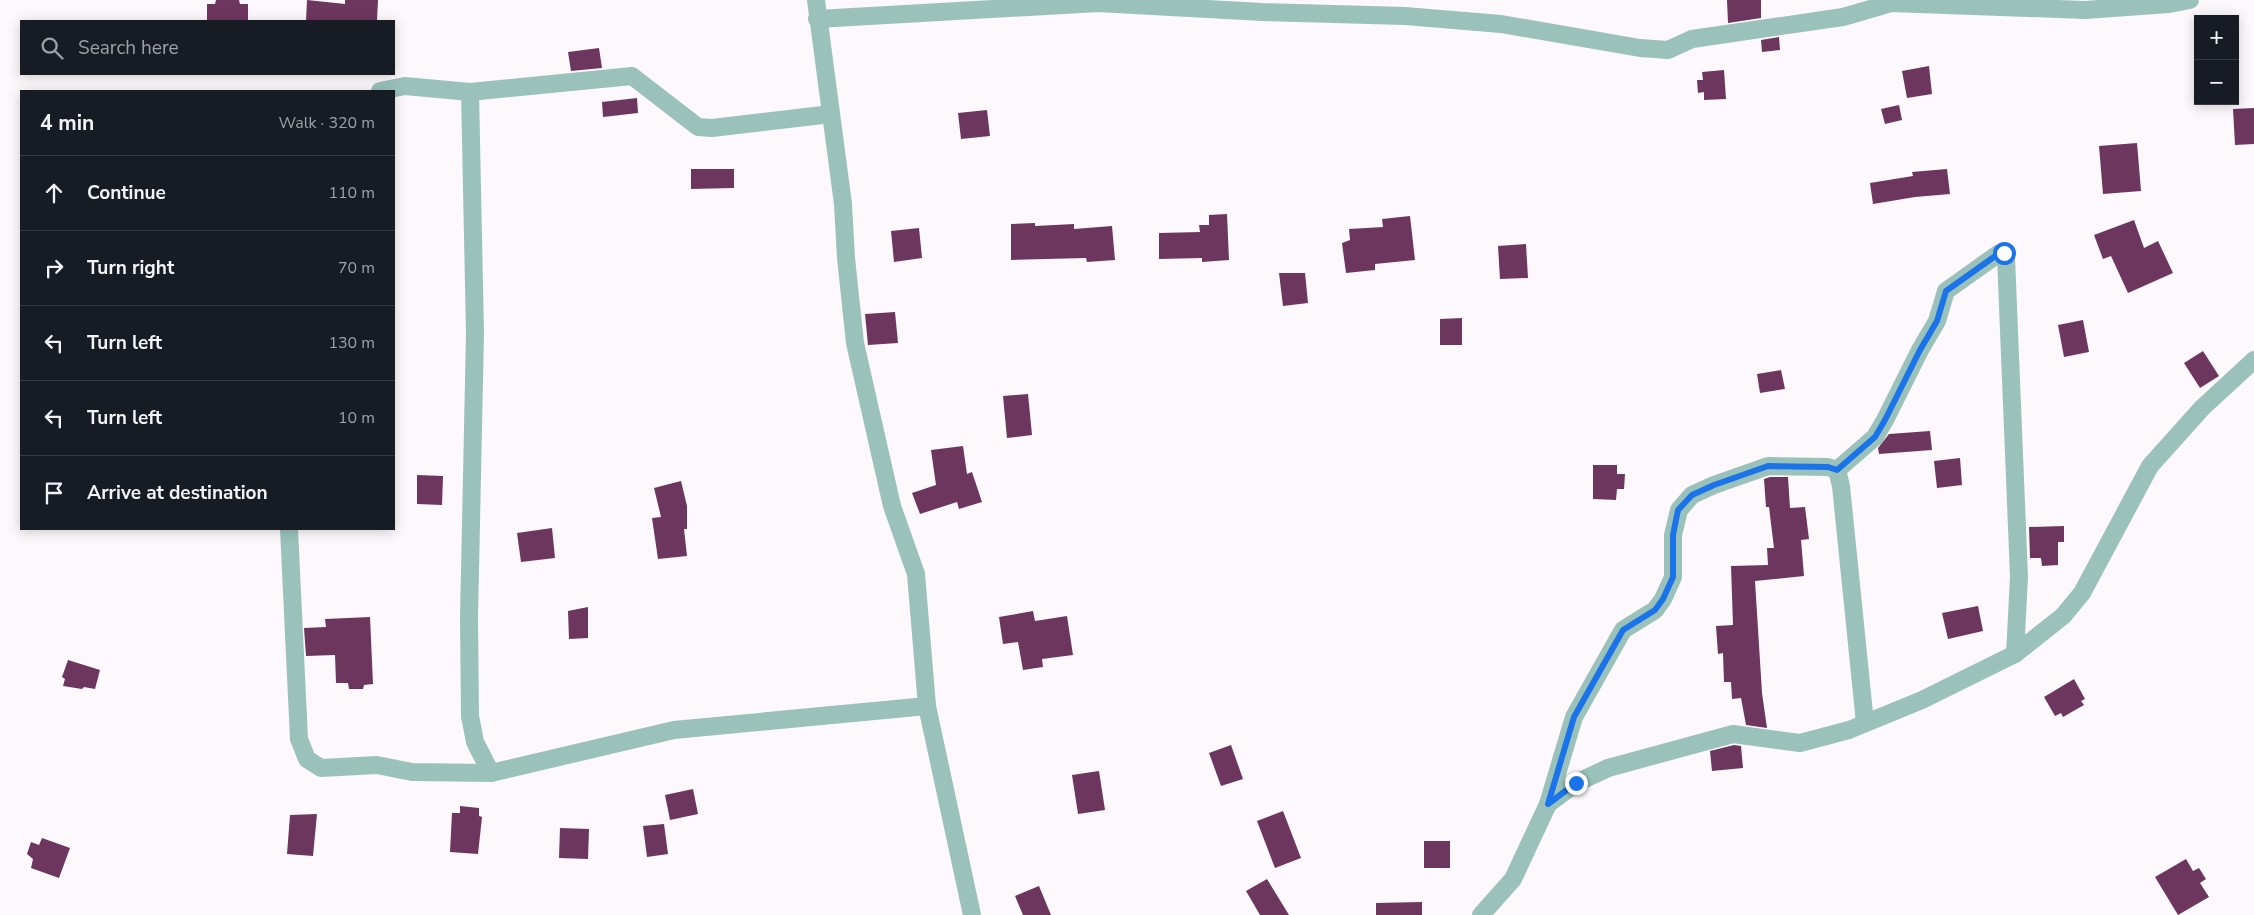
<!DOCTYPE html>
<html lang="en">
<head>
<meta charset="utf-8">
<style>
  :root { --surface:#171b24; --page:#242831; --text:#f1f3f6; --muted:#9ea1a6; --line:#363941 }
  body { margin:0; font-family:"Nunito Sans",sans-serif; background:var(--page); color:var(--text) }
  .controls { position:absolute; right:15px; top:15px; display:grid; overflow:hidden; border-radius:0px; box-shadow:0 2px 12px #0003 }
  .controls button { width:45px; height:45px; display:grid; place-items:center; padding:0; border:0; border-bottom:1px solid var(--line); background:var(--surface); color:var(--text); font:25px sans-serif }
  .stop { position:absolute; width:15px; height:15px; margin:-11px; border:4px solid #1a73e8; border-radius:50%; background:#fff }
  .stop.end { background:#1a73e8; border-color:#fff; box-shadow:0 1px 5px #0008 }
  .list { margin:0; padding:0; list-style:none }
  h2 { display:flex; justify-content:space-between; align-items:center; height:65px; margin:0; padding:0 20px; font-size:21px }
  h2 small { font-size:16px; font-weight:400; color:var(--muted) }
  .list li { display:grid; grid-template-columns:32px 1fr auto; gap:15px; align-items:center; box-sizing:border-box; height:75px; padding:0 20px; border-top:1px solid var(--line) }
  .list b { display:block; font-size:19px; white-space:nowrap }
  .list em { font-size:16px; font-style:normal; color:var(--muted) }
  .icon { flex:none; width:28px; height:28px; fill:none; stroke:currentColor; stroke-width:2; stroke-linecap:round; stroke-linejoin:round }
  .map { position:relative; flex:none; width:2254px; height:915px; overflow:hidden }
  .search { position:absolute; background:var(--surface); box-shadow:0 2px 12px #0003; left:20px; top:20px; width:375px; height:55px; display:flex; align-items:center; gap:12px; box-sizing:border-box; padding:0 18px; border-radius:0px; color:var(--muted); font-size:19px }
  .panel { position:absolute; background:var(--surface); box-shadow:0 2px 12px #0003; left:20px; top:90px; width:375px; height:440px; border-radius:0px }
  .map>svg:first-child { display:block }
</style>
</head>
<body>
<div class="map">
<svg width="2254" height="915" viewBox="0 0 2254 915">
  <rect width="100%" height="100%" fill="#fdf8fb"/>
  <g fill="#6d365f">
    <polygon points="216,0 239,0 240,4 248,4 248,21 207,21 207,4 215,4"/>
    <polygon points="307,0 345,4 345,0 378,0 377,20 306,21"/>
    <polygon points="1727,0 1761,0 1761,18 1728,23"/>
    <polygon points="1779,37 1780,50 1762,52 1761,40"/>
    <polygon points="599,48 602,68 571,71 568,52"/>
    <polygon points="1929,66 1932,94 1907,98 1902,71"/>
    <polygon points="1724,70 1726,99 1704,100 1704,92 1698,93 1697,80 1703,80 1702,72"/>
    <polygon points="637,98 638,113 603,117 602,102"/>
    <polygon points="1899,105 1902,120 1885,124 1881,109"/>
    <polygon points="2254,108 2254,144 2235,145 2233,109"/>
    <polygon points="987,110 990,136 961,139 958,113"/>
    <polygon points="2137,143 2141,191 2103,194 2099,146"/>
    <polygon points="691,169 734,169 734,188 691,189"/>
    <polygon points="1947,169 1950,194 1915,197 1873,204 1870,183 1913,176 1912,172"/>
    <polygon points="1227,214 1229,260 1202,262 1202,258 1159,259 1159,233 1200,232 1199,225 1209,225 1209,215"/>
    <polygon points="1410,216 1415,260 1375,264 1375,270 1346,273 1342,243 1350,240 1349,229 1383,227 1382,219"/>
    <polygon points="2134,220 2144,248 2158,241 2173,273 2128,293 2111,256 2103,259 2094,235"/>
    <polygon points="1035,223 1035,226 1074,224 1074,229 1112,226 1115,260 1087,262 1086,258 1011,260 1011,224"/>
    <polygon points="919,228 922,258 894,262 891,231"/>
    <polygon points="1526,244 1528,278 1500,279 1498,246"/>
    <polygon points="1279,273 1305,273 1308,303 1283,306"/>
    <polygon points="895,312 898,343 868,345 865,314"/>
    <polygon points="1462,318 1462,345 1440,345 1440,319"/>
    <polygon points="2083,320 2089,352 2064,357 2058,325"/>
    <polygon points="2203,351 2219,376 2200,388 2184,363"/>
    <polygon points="1781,370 1785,389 1760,393 1757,374"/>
    <polygon points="1028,394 1032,435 1007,438 1003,396"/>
    <polygon points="1930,431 1932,450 1879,454 1878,448 1889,434"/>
    <polygon points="963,446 967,474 972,472 982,502 959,509 957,502 920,514 912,493 936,485 931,450"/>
    <polygon points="1960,458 1962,485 1937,488 1934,461"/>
    <polygon points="1593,465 1617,465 1617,474 1625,474 1624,489 1617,489 1616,500 1593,499"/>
    <polygon points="417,475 443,476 442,505 417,504"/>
    <polygon points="1770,477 1788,477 1790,508 1805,507 1809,539 1801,540 1804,576 1755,581 1762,693 1767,728 1746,725 1741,698 1732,699 1731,682 1724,682 1723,653 1718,654 1716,626 1733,625 1731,566 1768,565 1767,548 1774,548 1769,507 1766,507 1764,479"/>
    <polygon points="681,481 687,506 687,529 684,529 687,556 658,559 652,518 661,517 654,488"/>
    <polygon points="2064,526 2064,542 2058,542 2058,565 2042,566 2041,558 2030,558 2029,527"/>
    <polygon points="552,528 555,558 521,562 517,533"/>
    <polygon points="1978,606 1983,631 1948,639 1942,613"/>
    <polygon points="588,607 588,638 569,639 568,611"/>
    <polygon points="1033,611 1035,621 1067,616 1073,655 1042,659 1043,667 1023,670 1018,642 1003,644 999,617"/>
    <polygon points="370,617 373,684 364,685 363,689 349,689 348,683 336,683 335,655 306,656 304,628 326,627 325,619"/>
    <polygon points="68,660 100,670 95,689 84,687 82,689 63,686 65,679 62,677"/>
    <polygon points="2074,679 2085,699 2081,701 2084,705 2063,717 2061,713 2055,716 2044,697"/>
    <polygon points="1231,745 1243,779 1221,786 1209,753"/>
    <polygon points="1734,745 1741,746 1743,768 1712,771 1710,751"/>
    <polygon points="1099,771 1105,810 1078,814 1072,775"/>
    <polygon points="693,789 698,814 670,820 665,795"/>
    <polygon points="460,806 479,808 479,816 482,817 478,854 450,852 452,813 460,813"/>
    <polygon points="1283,811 1301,858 1275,868 1257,821"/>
    <polygon points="317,814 313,856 287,854 290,815"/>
    <polygon points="664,824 668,854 647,857 643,826"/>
    <polygon points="560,828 589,829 588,859 559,858"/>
    <polygon points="42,838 70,848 59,878 31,868 33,859 27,854 31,842 39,845"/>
    <rect x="1424" y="841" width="26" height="27"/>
    <polygon points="2186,859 2193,871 2199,868 2206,879 2200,883 2209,897 2178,915 2155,877"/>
    <polygon points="1267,879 1289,915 1260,915 1246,891"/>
    <polygon points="1039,886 1051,915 1023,915 1015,896"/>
    <polygon points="1422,902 1422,915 1376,915 1376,903"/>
  </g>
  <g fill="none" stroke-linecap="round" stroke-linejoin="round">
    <g stroke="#9ac2bb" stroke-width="18">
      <polyline points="816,0 843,204 846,258 855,343 892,506 916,574 927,706 972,915"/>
      <polyline points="817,19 1098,3 1262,12 1405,16 1501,24 1640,48 1668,50 1692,39 1843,17 1891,3 2085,10 2169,4 2190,0"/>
      <polyline points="380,91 405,86 470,92 632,76 698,127 712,128 831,114"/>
      <polyline points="470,92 475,333 469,618 470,716 475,742 491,773"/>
      <polyline points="1837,470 1875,437 1885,420 1920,350 1937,321 1946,291 1998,254 2004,253 2006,257 2019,577 2015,654"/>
      <polyline points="1837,470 1841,486 1865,723"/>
      <polyline points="289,529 299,739 307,759 321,768 377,765 412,772 491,773 674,730 927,706"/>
      <polyline points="1548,804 1574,717 1623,630 1655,610 1663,599 1673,577 1673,535 1679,510 1692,495 1714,485 1768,466 1828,467 1837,470"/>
      <polyline points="1481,915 1513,879 1548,804 1576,783 1608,768 1733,734 1800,743 1849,730 1922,700 2015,654 2063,616 2082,593 2150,466 2202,408 2254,360"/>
    </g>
  </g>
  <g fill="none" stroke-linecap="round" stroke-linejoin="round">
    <polyline stroke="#1a73e8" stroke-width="6" points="1576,783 1548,804 1574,717 1623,630 1655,610 1663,599 1673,577 1673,535 1678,510 1692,495 1714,485 1768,466 1828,467 1837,470 1875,437 1885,420 1920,350 1937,321 1946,291 1998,254 2004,253"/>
  </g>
</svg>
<div class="controls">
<button>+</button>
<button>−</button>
</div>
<div class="stop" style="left:2004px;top:253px"></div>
<div class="stop end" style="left:1576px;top:783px"></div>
<div class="search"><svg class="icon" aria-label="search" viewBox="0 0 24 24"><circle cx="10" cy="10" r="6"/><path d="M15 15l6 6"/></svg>Search here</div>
<section class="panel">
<h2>4 min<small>Walk · 320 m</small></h2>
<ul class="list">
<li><svg class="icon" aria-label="ahead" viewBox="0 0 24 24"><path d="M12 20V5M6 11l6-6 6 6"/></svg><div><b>Continue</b></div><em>110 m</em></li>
<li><svg class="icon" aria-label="right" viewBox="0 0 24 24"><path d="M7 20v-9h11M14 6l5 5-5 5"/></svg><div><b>Turn right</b></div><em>70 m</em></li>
<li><svg class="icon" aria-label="left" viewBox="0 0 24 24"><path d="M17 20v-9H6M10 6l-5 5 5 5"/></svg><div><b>Turn left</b></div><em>130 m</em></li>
<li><svg class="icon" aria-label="left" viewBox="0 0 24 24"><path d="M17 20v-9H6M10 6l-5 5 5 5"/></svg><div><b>Turn left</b></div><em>10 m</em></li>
<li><svg class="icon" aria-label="arrive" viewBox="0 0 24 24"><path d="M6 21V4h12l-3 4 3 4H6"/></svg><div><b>Arrive at destination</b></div></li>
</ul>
</section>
</div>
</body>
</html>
